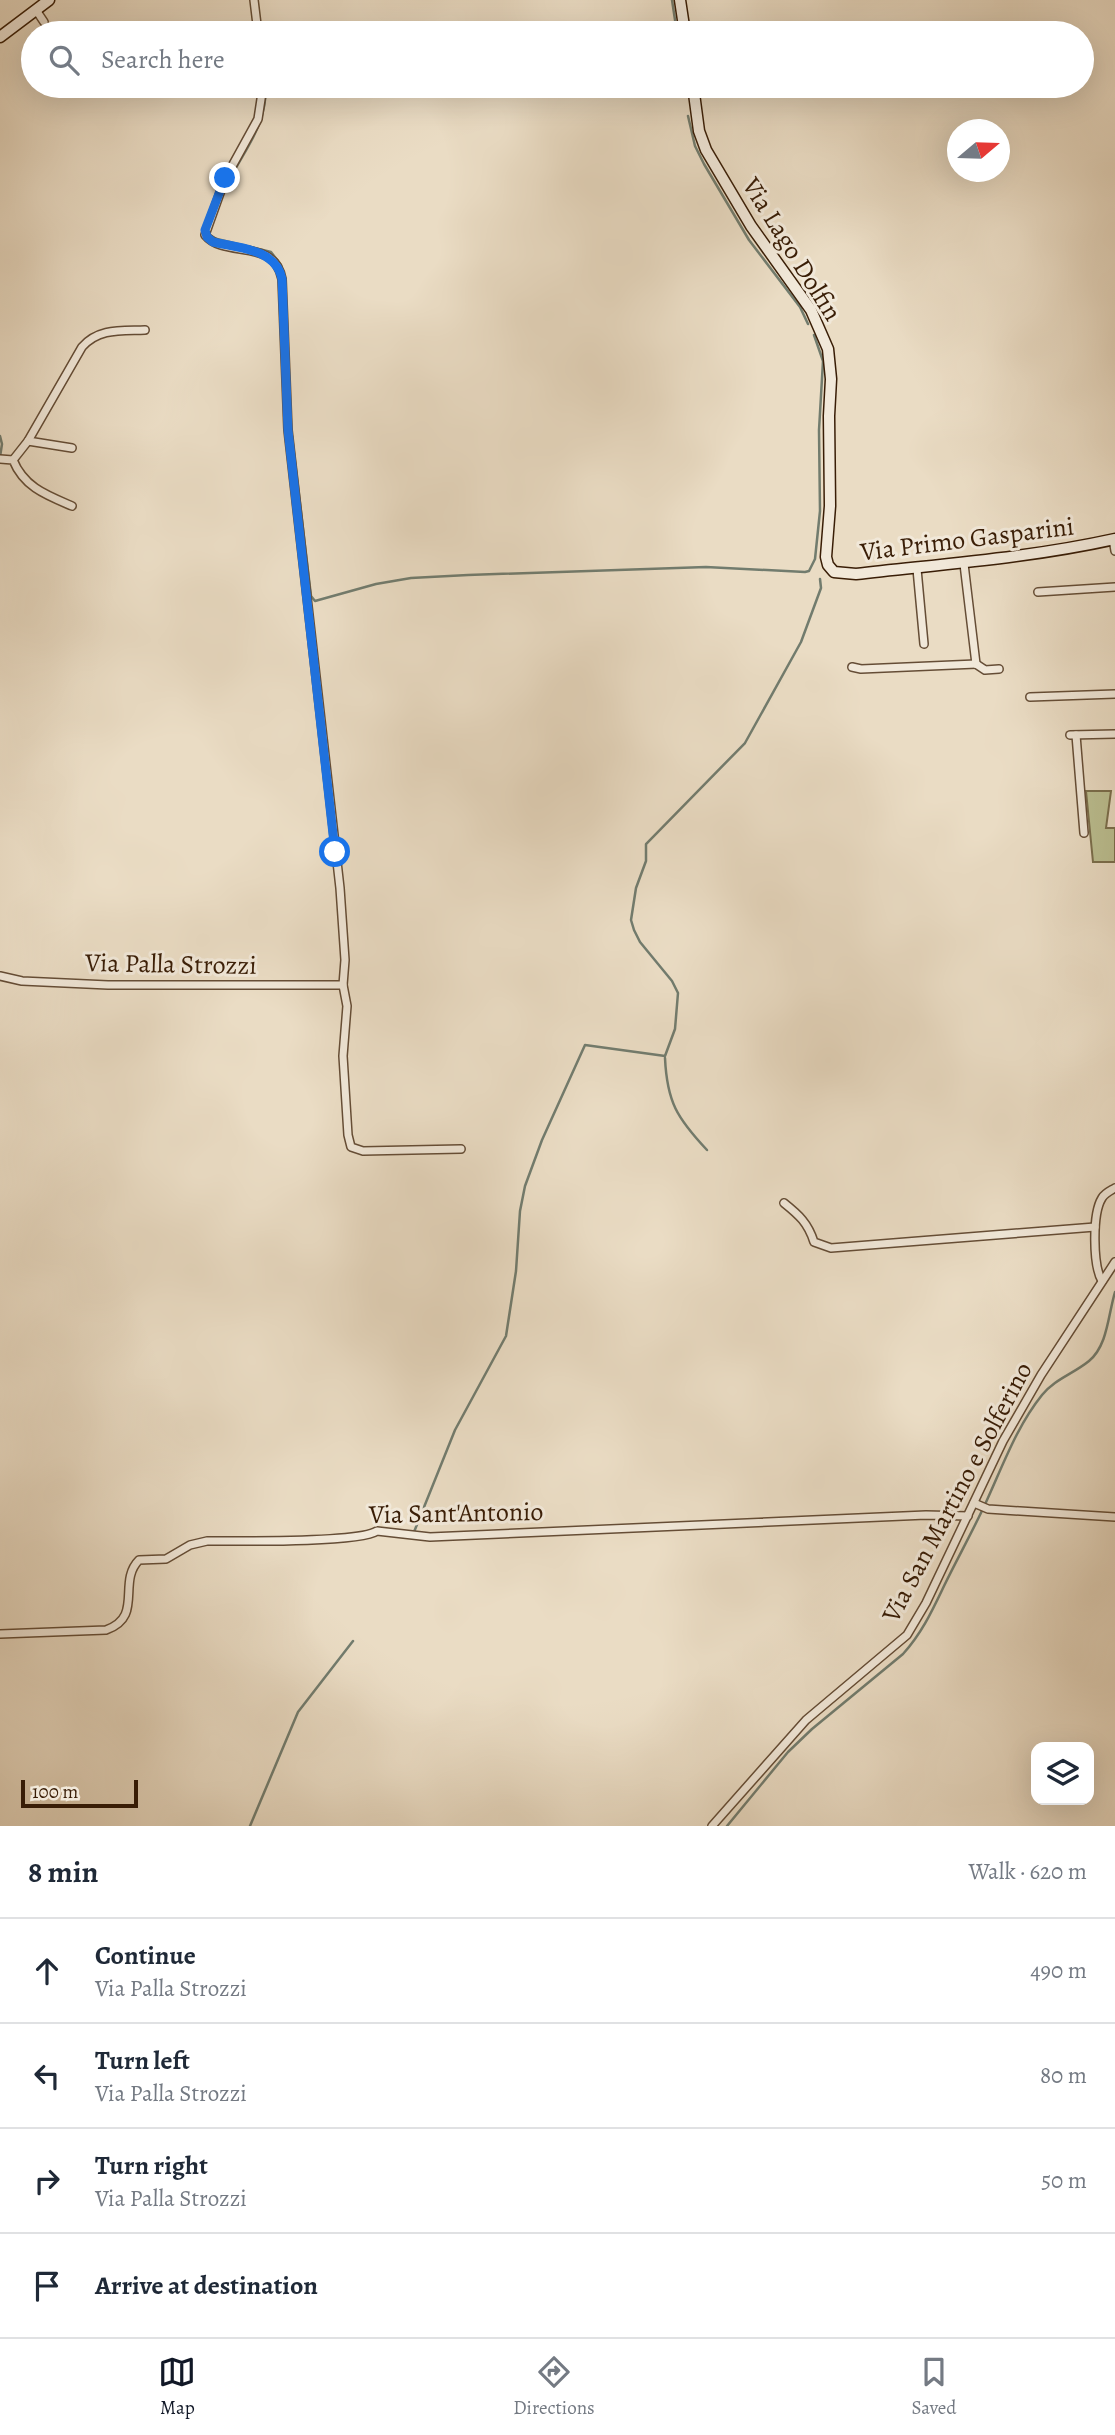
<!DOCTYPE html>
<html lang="en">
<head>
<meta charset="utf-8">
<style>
  :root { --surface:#fff; --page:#f6f6f7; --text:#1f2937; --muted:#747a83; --line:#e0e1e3; --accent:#111827 }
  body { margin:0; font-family:Alegreya,serif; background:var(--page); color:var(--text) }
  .controls { position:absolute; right:21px; bottom:21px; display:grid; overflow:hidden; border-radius:14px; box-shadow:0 7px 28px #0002 }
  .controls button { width:63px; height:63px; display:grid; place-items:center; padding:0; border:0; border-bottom:2px solid var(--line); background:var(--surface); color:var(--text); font:35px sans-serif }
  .compass { position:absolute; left:947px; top:119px; width:63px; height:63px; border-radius:50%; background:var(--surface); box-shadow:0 7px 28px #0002; rotate:71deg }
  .scale { position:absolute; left:21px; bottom:18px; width:117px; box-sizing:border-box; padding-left:7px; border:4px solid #391d06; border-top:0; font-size:19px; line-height:24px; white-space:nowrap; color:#391d06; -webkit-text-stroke:5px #f1e8d9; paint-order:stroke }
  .stop { position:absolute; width:21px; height:21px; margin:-16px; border:5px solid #1a73e8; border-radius:50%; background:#fff }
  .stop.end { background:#1a73e8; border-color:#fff; box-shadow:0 2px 7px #0008 }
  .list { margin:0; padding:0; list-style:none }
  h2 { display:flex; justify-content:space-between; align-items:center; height:91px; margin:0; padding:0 28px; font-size:30px }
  h2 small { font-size:23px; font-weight:400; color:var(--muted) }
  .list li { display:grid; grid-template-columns:46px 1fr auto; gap:21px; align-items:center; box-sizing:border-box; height:105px; padding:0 28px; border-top:2px solid var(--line) }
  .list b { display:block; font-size:26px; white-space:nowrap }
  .list p { margin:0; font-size:23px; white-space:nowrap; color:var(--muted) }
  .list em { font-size:23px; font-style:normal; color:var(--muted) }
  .icon { flex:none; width:38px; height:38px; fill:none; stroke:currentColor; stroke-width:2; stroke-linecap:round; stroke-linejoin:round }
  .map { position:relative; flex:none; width:1115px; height:1826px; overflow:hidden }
  .search { position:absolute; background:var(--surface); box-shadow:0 7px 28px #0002; left:21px; right:21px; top:21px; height:77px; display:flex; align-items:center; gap:18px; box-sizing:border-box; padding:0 24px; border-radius:38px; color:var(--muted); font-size:26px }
  .sheet { height:511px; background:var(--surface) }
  nav { display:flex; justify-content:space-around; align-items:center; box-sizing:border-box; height:98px; border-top:2px solid var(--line); background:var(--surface); font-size:19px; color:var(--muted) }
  nav a { display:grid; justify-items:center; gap:4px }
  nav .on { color:var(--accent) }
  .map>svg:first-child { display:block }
</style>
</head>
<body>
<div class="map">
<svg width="1115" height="1826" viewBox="0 0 1115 1826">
  <rect width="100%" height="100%" fill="#eadcc4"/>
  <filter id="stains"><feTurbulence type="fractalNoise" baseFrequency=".00286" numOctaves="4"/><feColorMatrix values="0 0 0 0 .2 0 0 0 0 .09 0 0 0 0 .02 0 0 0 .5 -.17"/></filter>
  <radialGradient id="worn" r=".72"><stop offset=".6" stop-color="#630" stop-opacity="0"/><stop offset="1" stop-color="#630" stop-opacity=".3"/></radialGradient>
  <polygon fill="#bbbf91" stroke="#7a6e4c" stroke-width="2" points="1086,791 1111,791 1106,828 1115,828 1115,862 1093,862"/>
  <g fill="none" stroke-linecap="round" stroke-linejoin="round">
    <g stroke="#727c6e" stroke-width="2.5">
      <polyline points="672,0 677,33"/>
      <polyline points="688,116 695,146 704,164 749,240 800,307 808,324"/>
      <path d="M224 191C241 152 266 131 266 86"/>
      <polyline points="211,236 217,239 271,252 281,265 284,276"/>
      <polyline points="0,436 2,444 0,457"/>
      <polyline points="292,436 311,596 315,601 376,584 411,578 468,575 706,567 805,572 809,571 815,559 820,511 819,430 823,361 814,335"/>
      <path d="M665 1058C667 1102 677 1118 707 1150"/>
      <polyline points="414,1532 455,1430 506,1336 516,1271 520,1211 525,1186 542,1140 585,1045 665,1056 675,1029 678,993 672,981 640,942 634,930 631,920 636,888 646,861 646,844 745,743 801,642 821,588 820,579"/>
      <polyline points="250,1826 298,1712 353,1641"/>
      <path d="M727 1826 788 1752 812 1729 903 1654C922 1633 932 1611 944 1586 958 1557 974 1529 987 1500 1003 1465 1017 1426 1042 1395 1055 1379 1073 1374 1089 1361 1108 1345 1108 1315 1115 1292"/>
    </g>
    <g stroke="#654d36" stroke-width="10">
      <g id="street">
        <polyline points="254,0 258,33"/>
        <polyline points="36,10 44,22"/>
        <path d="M263 86 258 119 225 179 205 235C225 259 274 237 282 279L288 430 340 888 345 960 343 985 347 1006 343 1056 348 1135 351 1147 363 1151 461 1149"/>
        <polyline points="28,441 72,448"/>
        <path d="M0 459 13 460C24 487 46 495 72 506"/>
        <path d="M13 460 28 441 82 347C99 328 121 331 145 330"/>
        <polyline points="1113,539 1115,551"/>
        <polyline points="964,564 976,664"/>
        <polyline points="917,569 924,644"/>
        <polyline points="1038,592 1115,587"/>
        <polyline points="976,664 985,670 999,669"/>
        <polyline points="852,667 861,669 976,664"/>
        <polyline points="1030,697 1115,694"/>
        <polyline points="1070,735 1115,734"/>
        <polyline points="1076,735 1084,833"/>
        <polyline points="0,976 22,981 108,985 343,985"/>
        <path d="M784 1203C799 1215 808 1223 814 1242L831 1248 1095 1227"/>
        <path d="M1102 1281C1093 1266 1092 1214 1102 1198 1105 1193 1110 1191 1115 1188"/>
        <polyline points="974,1503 988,1509 1115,1517"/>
        <path d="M0 1634 106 1630C144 1617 117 1582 139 1560L166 1559 190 1545 207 1541C236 1541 359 1543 377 1531L430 1537 926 1515 968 1516"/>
        <polyline points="712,1826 806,1720 907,1635 926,1603 1003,1441 1041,1375 1115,1262"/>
      </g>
    </g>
    <g stroke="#391d06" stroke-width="13">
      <g id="secondary">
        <polyline points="680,0 685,33"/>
        <polyline points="0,37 49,0"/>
        <path d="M693 86 699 131 706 150 751 226 811 310 828 349 831 379 829 416 830 506 826 557 828 565 834 572 856 574C943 564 1029 558 1115 539"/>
      </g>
    </g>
    <use href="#street" stroke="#f1e8d9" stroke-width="7"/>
    <use href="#secondary" stroke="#f1e8d9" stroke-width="10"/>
  </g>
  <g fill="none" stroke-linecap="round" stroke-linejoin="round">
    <path stroke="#1a73e8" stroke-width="9" d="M225 178 205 230 207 237 213 242C239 248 276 249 282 279L288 430 335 852"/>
  </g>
  <g text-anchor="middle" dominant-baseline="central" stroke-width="6" stroke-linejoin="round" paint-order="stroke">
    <g font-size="26" fill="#391d06" stroke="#f1e8d9">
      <text transform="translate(792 249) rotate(58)">Via Lago Dolfin</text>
      <text transform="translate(967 539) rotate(-7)">Via Primo Gasparini</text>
      <text transform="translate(171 964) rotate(1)">Via Palla Strozzi</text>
      <text transform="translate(957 1492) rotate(-62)">Via San Martino e Solferino</text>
      <text transform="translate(456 1513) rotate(-1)">Via Sant'Antonio</text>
    </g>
  </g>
  <rect width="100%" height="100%" filter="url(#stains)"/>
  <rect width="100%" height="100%" fill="url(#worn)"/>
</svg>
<div class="controls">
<button><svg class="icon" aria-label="layers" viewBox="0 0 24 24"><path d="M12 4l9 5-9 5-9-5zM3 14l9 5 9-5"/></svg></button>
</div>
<svg class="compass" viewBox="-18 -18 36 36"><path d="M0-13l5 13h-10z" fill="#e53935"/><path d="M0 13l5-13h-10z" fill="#747a83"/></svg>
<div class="scale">100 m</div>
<div class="stop" style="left:335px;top:852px"></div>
<div class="stop end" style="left:225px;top:178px"></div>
<div class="search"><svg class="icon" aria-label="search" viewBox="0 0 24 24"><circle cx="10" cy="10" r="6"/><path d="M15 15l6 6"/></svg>Search here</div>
</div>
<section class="sheet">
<h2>8 min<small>Walk · 620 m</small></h2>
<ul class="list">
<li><svg class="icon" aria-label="ahead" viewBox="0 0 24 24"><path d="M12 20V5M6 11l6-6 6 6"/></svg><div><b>Continue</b><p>Via Palla Strozzi</p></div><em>490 m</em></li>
<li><svg class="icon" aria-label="left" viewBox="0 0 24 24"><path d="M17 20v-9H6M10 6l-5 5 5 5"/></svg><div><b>Turn left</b><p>Via Palla Strozzi</p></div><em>80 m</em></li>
<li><svg class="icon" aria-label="right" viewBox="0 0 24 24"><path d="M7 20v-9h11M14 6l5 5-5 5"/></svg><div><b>Turn right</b><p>Via Palla Strozzi</p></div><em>50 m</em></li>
<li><svg class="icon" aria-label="arrive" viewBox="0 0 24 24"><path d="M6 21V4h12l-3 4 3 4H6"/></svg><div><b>Arrive at destination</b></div></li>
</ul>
</section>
<nav>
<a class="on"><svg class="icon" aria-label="map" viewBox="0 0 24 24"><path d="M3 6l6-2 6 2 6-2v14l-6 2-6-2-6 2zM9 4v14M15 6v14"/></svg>Map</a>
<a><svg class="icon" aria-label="directions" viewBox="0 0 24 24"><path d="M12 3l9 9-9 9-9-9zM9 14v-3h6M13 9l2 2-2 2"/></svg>Directions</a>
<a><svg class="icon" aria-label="saved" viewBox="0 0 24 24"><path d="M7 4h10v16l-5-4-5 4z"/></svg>Saved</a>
</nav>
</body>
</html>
